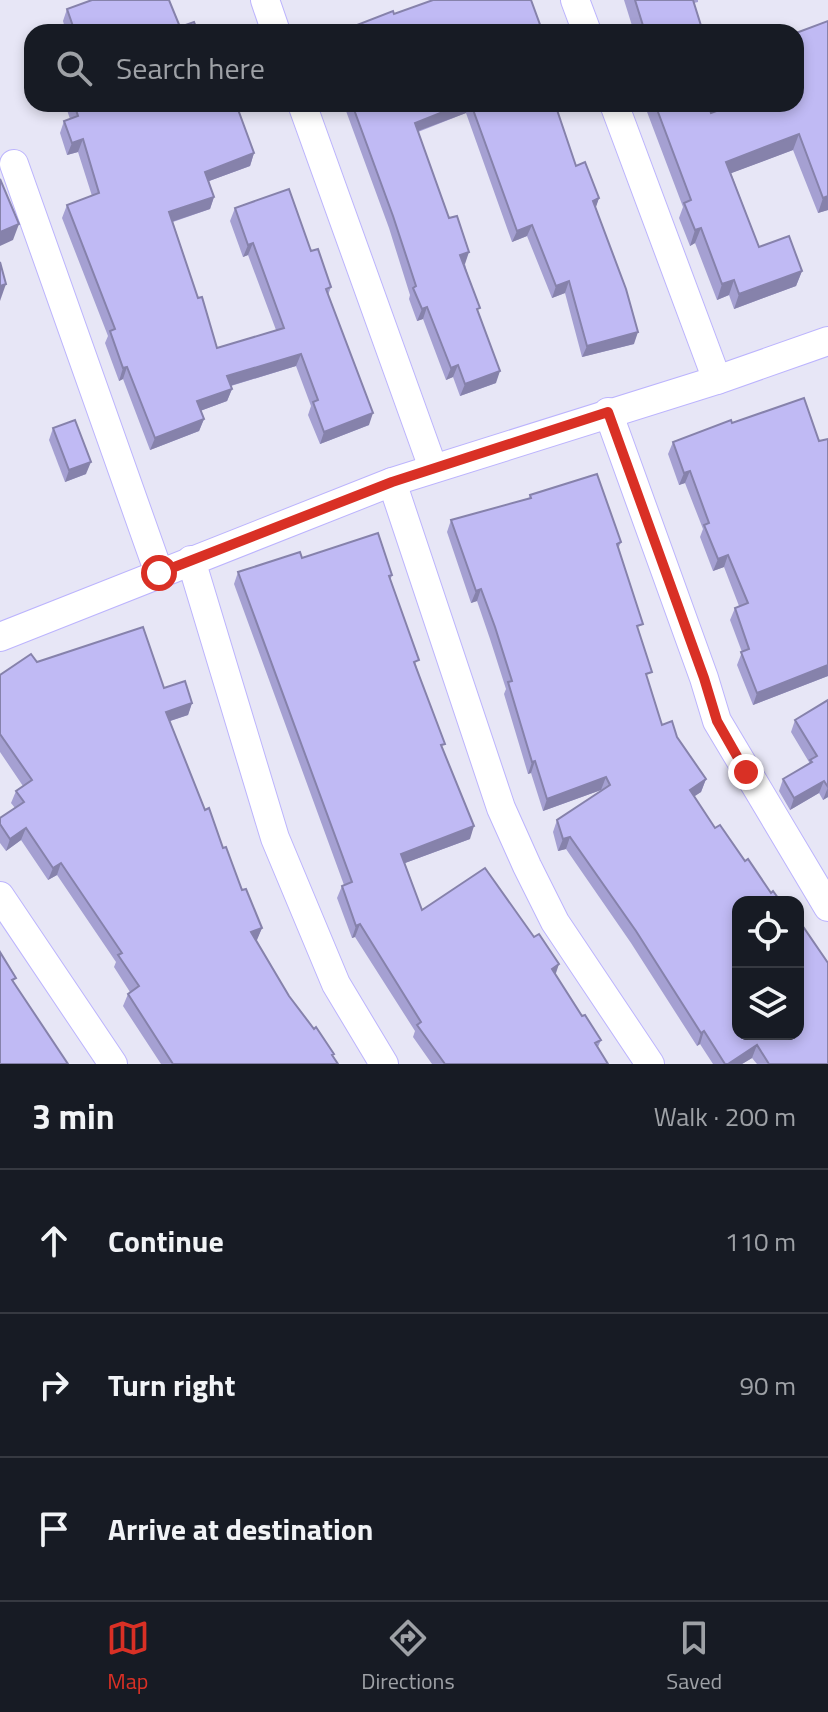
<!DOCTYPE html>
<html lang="en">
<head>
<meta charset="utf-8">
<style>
  :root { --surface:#171b24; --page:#242831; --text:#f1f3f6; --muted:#9ea1a6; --line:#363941; --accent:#d93025 }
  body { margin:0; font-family:"Titillium Web",sans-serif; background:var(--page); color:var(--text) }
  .controls { position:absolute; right:24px; bottom:24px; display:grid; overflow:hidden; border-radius:16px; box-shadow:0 4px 12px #0003 }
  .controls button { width:72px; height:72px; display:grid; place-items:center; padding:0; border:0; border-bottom:2px solid var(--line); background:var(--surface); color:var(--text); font:40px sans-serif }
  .stop { position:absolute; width:24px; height:24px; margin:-18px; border:6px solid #d93025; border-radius:50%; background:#fff }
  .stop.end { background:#d93025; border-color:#fff; box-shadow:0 2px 8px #0008 }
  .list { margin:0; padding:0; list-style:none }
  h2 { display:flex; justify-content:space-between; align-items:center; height:104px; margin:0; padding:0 32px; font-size:34px }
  h2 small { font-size:26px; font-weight:400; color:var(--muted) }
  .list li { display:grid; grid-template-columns:52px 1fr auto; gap:24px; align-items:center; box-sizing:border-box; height:144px; padding:0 32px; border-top:2px solid var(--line) }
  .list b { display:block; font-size:30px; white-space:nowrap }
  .list em { font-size:26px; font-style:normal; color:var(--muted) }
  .icon { flex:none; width:44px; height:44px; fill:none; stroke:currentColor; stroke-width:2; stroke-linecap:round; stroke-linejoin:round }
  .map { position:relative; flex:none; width:828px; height:1064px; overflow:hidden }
  .search { position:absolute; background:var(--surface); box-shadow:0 4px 12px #0003; left:24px; right:24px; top:24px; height:88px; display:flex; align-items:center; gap:20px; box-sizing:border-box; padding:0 28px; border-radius:24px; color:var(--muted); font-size:30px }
  .sheet { height:536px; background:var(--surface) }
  nav { display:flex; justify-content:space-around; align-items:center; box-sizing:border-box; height:112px; border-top:2px solid var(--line); background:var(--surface); font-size:22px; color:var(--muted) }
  nav a { display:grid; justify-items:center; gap:4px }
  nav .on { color:var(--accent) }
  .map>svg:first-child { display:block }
</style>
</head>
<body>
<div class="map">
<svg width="828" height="1064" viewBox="0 0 828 1064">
  <rect width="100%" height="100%" fill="#e7e6f6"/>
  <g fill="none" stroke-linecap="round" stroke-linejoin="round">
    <g stroke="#bcb4fd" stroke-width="30">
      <g id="street">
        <polyline points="265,0 276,32"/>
        <polyline points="575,0 587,32"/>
        <polyline points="302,104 433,468"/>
        <polyline points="614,104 717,380"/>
        <polyline points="14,164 159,573"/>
        <polyline points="608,412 704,678 717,721 828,907"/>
        <polyline points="392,482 501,808 527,866 555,922 650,1064"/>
        <polyline points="191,560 275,838 336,984 384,1064"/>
        <polyline points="0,637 392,482 717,380 828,341"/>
        <polyline points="0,896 113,1064"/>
      </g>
    </g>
    <use href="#street" stroke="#fff" stroke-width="28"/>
  </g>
  <g fill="#a5a0d2">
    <polygon points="624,0 698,0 698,2 694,3 703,32 634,32"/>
    <polygon points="67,9 180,27 198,32 66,32 63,21"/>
    <polygon points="828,21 828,210 818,213 793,150 731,173 759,247 802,271 796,286 734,309 729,295 717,300 695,243 690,246 679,218 683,207 644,104 708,104 711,113 796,104"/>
    <polygon points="65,104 236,104 254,153 250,166 209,181 214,197 210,209 173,222 198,298 217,348 276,330 248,255 243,257 230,221 235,208 311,251 331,287 328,295 369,425 320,444 308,415 311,406 296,366 231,386 232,389 227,401 200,411 204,419 199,431 150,450 123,379 119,381 105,343 108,336 62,218 67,205 92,196 78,152 67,155 60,133 64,121 70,119"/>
    <polygon points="348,104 555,104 576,166 599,198 595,208 634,344 582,357 565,293 552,298 527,236 512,242 466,113 418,132 465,264 496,383 460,396 453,377 446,380 423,319 417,321 409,299 410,295 389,228 346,111"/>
    <polygon points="732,423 819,441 828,439 828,676 753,705 737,665 742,652 730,620 735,608 739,606 724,567 713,571 700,537 703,529 685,483 679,485 668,454 673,442"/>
    <polygon points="53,428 86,474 65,482 49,440"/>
    <polygon points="530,495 621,542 618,549 639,634 648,682 662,725 677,737 706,779 701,792 694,796 828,1064 757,1064 752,1058 742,1064 713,1064 700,1044 697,1046 631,943 566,849 558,851 553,832 557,820 602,791 601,790 543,811 531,773 528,774 504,694 506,689 490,639 477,601 471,603 447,532 451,520 529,499"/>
    <polygon points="302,558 392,575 390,581 470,839 405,863 422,910 555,975 582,1016 601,1040 598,1047 608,1064 432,1064 413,1037 415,1031 355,937 352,938 337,898 342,886 344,885 234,584 238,572"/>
    <polygon points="37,662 164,688 192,703 188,715 170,721 205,810 242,890 262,928 256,941 289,996 334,1054 333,1057 338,1064 161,1064 123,1006 128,994 130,992 114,967 116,962 57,875 48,880 21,840 6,851 0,843 0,818 15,808 11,803 16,791 23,786 0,752 0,675"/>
    <polygon points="828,700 828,797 823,800 819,793 790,810 779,791 783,779 809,764 809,762 791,732 795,720"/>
  </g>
  <g fill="#8682ab">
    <polygon points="463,104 469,104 466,113 410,134 415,123"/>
    <polygon points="799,134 793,150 721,177 726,162"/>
    <polygon points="83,139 78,152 67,155 72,143"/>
    <polygon points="254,153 250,166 201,184 205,172"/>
    <polygon points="828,196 828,210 818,213 823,198"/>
    <polygon points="214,197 210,209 165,224 169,212"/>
    <polygon points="599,198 595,210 593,201"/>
    <polygon points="19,224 13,240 0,246 0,232"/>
    <polygon points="532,225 527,236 512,242 517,231"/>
    <polygon points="701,228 695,243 690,246 695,230"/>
    <polygon points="253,243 248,255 243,257 248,245"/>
    <polygon points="469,252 465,264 456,267 460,255"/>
    <polygon points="802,271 796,286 734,309 739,294"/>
    <polygon points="734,280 729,295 717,300 722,284"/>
    <polygon points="569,281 565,293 552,298 556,286"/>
    <polygon points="6,284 0,301 0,286"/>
    <polygon points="427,307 423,319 417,321 422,309"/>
    <polygon points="638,332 634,344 582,357 587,346"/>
    <polygon points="301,354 296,366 223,388 227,376"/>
    <polygon points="458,365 453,377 446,380 451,368"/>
    <polygon points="127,367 123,379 119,381 123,368"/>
    <polygon points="500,371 496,383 460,396 465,384"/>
    <polygon points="232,389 227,401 192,414 197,401"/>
    <polygon points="373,413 369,425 320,444 324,432"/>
    <polygon points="204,419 199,431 150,450 155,438"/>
    <polygon points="91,462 86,474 65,482 69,470"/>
    <polygon points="690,471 685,483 679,485 684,473"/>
    <polygon points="728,555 724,567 713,571 718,559"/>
    <polygon points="481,589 477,601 471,603 476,591"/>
    <polygon points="828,665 828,676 753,705 757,693"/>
    <polygon points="192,703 188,715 161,724 166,712"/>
    <polygon points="535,761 531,773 528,774 532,762"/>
    <polygon points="606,777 601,790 543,811 547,799"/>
    <polygon points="706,779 701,792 686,802 690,790"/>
    <polygon points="824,781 819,793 790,810 794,798"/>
    <polygon points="828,787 828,797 823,800"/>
    <polygon points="474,826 470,839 397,866 401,854"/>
    <polygon points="26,828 21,840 6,851 10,839"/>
    <polygon points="570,837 566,849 558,851 563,839"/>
    <polygon points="61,863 57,875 48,880 53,868"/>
    <polygon points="360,924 355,937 352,938 356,926"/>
    <polygon points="262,928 257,940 246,944 251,932"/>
    <polygon points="559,964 555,976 552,969"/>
    <polygon points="704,1031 700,1044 697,1046 701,1033"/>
    <polygon points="757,1045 752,1058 742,1064 728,1064"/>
  </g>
  <g fill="#c0baf4" stroke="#8682ab" stroke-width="2">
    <polygon points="92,0 169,0 180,27 194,22 198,32 75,32 67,9"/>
    <polygon points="433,0 531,0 542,30 545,30 546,32 345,32 344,30 393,11 394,14"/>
    <polygon points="635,0 693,0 703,32 645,32"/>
    <polygon points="828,21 828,196 823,198 799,134 726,162 759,247 789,236 802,271 739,294 734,280 722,284 701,228 695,230 684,203 691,200 655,104 708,104 711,113 736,104 796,104 796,33"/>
    <polygon points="74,104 236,104 254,153 205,172 214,197 169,212 198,298 202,297 217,348 284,328 253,243 248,245 235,208 289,189 311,251 318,249 331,287 326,289 373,413 324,432 313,402 318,400 301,354 227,376 232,389 197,401 204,419 155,438 127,367 123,368 110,331 115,329 67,205 99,193 83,139 72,143 64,121 78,116"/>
    <polygon points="352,104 463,104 415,123 449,218 457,216 469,252 460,255 480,308 477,309 500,371 465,384 458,365 451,368 427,307 422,309 413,288 416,286 393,216"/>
    <polygon points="471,104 555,104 576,166 585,162 599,198 593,201 626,289 638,332 587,346 569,281 556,286 532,225 517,231"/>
    <polygon points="0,179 19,224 0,232"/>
    <polygon points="0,262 6,284 0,286"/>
    <polygon points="804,398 819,441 828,439 828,665 757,693 741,652 749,649 735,608 748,603 728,555 718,559 704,525 709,523 690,471 684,473 673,442 731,420 732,423"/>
    <polygon points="75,420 91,462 69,470 53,428"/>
    <polygon points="597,474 621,542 617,544 643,624 637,626 652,672 646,674 662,725 672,721 677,737 706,779 690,790 715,828 720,825 745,861 748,859 771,893 773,891 781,902 738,902 738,1034 798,1034 798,927 800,931 804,928 828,963 828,1064 769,1064 757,1045 728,1064 725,1064 704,1031 701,1033 636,931 570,837 563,839 557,820 610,785 606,777 547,799 535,761 532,762 508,682 512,681 495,627 481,589 476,591 451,520 531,498 530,495"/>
    <polygon points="378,533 392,575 389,576 419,660 414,662 445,744 441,745 474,826 401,854 422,910 485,868 534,937 539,934 559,964 552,969 582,1016 585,1015 601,1040 595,1043 608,1064 445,1064 417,1025 421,1022 360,924 356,926 342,886 352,882 238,572 300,552 302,558"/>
    <polygon points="143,627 164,688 185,681 192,703 166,712 205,810 209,808 223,848 226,847 242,890 246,889 262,928 251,932 289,996 314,1029 316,1027 334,1054 332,1055 338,1064 173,1064 128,994 139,986 118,955 122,953 61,863 53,868 26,828 10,839 0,824 0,818 24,802 16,791 32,780 0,734 0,675 31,654 37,662"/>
    <polygon points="828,700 828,787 824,781 794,798 783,779 812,762 810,760 817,756 795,720"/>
    <polygon points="0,952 16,978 12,980 68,1064 0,1064"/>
  </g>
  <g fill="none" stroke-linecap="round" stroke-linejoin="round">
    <polyline stroke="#d93025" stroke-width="10" points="159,573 392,482 608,412 704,678 717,721 746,772"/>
  </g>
</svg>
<div class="controls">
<button><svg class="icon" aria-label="locate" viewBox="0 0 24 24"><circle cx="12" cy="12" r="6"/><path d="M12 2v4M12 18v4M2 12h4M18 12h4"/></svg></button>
<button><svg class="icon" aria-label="layers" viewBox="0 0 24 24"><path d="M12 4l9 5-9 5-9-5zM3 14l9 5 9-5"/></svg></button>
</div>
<div class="stop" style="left:159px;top:573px"></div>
<div class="stop end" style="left:746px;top:772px"></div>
<div class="search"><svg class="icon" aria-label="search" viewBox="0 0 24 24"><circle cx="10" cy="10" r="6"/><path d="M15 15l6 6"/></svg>Search here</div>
</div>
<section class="sheet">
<h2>3 min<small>Walk · 200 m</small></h2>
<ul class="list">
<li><svg class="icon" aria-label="ahead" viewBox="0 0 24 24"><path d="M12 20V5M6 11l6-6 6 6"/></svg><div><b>Continue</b></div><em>110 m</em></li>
<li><svg class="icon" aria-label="right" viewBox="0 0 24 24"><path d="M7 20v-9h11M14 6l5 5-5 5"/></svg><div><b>Turn right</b></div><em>90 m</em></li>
<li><svg class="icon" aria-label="arrive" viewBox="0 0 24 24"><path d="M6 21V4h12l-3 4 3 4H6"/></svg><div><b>Arrive at destination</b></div></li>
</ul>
</section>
<nav>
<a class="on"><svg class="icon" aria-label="map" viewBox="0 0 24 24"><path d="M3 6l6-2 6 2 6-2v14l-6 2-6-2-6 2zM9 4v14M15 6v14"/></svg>Map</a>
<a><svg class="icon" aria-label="directions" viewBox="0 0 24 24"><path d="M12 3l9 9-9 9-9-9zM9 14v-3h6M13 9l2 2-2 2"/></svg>Directions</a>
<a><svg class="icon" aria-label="saved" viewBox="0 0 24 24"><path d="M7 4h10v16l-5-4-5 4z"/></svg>Saved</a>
</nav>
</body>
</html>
